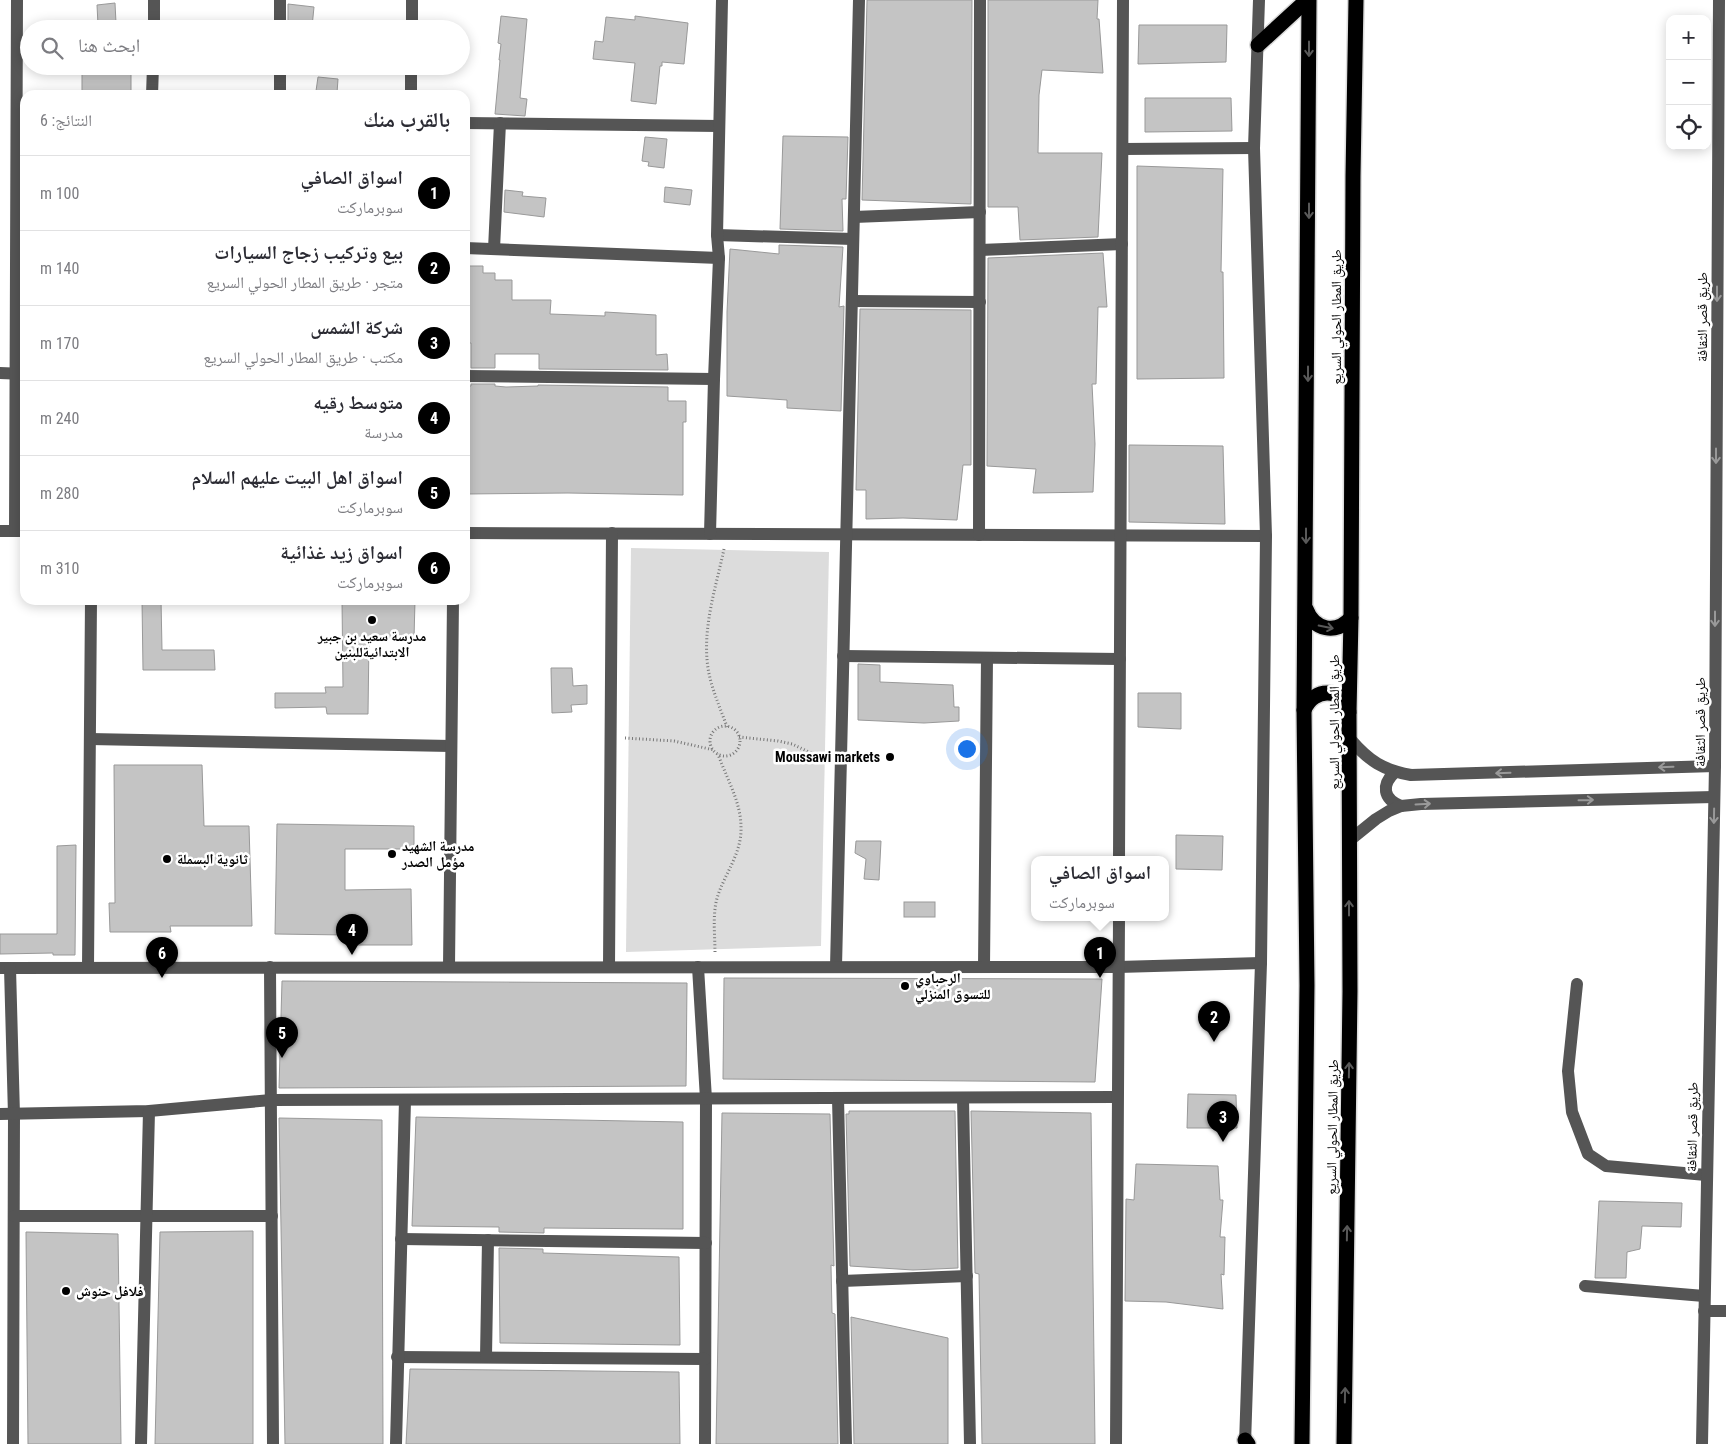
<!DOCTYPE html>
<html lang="ar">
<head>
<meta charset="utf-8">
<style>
  :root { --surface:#fff; --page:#f7f7f7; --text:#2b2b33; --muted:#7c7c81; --line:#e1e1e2; --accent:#000 }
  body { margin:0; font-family:"Roboto Condensed","Noto Naskh Arabic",sans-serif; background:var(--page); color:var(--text); direction:rtl }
  .controls { position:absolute; right:15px; top:15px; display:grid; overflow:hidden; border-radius:10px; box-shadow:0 2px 12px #0003 }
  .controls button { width:45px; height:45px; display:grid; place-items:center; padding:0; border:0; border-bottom:1px solid var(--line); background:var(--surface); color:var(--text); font:25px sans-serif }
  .you { position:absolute; left:966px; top:748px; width:18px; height:18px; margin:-12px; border:4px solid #fff; border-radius:50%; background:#1a73e8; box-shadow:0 0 0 8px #1a73e833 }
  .badge { display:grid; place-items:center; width:32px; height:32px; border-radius:50%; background:var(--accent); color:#fff; font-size:16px; font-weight:700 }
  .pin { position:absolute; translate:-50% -41px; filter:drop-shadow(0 1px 2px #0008) }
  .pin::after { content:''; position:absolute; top:26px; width:18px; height:15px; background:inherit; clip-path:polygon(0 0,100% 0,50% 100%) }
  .popup { position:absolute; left:1031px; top:856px; width:138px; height:65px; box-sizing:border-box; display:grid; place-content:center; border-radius:10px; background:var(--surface); filter:drop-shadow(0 1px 4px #0005); font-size:16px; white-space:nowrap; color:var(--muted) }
  .popup b { font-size:19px; color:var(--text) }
  .popup::after { content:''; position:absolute; left:50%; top:100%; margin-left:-10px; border:10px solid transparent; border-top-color:var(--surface) }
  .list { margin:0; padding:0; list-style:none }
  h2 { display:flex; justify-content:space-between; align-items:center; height:65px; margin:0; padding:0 20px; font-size:21px }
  h2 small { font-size:16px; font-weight:400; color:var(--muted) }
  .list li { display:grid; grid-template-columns:32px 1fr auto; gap:15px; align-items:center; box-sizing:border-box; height:75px; padding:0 20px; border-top:1px solid var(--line) }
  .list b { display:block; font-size:19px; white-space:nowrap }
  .list p { margin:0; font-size:16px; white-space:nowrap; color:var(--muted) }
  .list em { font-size:16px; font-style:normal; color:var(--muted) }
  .icon { flex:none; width:28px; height:28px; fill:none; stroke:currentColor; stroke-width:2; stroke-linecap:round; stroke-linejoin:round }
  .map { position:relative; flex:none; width:1726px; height:1444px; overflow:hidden; direction:ltr }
  .search { position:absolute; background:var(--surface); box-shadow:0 2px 12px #0003; left:20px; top:20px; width:450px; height:55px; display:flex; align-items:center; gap:12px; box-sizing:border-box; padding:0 18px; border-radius:28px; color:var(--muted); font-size:19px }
  .panel { position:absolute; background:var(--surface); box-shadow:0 2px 12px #0003; left:20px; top:90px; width:450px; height:515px; border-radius:15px; direction:rtl }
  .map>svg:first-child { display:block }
</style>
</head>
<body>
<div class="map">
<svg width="1726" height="1444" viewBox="0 0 1726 1444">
  <rect width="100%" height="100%" fill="#fff"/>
  <polygon fill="#dcdcdc" points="631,548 829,552 821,946 626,952"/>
  <g fill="#c4c4c4" stroke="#999">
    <polygon points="867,0 972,0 971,204 862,200"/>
    <polygon points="988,0 1098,0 1097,19 1099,19 1103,73 1042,70 1039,95 1038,153 1102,153 1098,237 1020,240 1018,207 988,207"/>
    <polygon points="115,3 116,23 98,25 97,5"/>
    <polygon points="288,4 314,7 312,27 288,24"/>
    <polygon points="501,16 527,19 520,98 527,99 525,116 495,114 500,60 499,60 501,44 498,43"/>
    <polygon points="635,16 688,23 684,64 662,62 662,66 660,66 656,104 631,101 635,63 593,59 595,41 603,42 606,17 635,20"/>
    <polygon points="1139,25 1227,25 1226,62 1138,64"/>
    <polygon points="82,66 131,67 131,95 82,95"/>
    <polygon points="318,77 338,79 337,93 316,91"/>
    <polygon points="1145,98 1231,98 1232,131 1145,132"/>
    <polygon points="783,136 848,137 846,199 842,199 843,231 780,229"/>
    <polygon points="645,137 667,139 664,168 648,166 649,162 642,161"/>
    <polygon points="1137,166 1223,169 1221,272 1223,272 1224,378 1137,379"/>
    <polygon points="665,187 692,190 690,205 664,202"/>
    <polygon points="505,190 523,192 522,196 546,198 544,217 504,212"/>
    <polygon points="779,245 843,247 839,307 844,306 841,411 787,408 787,400 727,396 727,312 730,249 779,254"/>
    <polygon points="1103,253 1107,307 1098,307 1096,384 1092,384 1095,444 1093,492 1033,493 1036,469 987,466 988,258"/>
    <polygon points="465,266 483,266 483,273 495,273 495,280 512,280 512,300 551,300 550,314 605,316 605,312 656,315 656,355 667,354 668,370 539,369 539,354 495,354 495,368 471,368 471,343 467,343 467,338 465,338"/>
    <polygon points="860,309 971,310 971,465 963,465 957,520 903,518 866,519 866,490 856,490"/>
    <polygon points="471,384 495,384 495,386 506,387 538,386 538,385 668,387 668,401 686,401 686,422 683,422 683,495 568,493 465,494 465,386 471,386"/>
    <polygon points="1129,445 1223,446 1225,524 1129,522"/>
    <polygon points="142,600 161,600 162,650 214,650 215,670 143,670"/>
    <polygon points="342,600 415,600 414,639 369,638 368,714 327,714 326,707 275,708 275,693 326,693 325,687 343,687"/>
    <polygon points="858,664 880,665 880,682 953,685 954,707 959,707 959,721 924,723 858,720"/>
    <polygon points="551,668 572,668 573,686 587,685 587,704 571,705 572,712 552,713"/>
    <polygon points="1138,693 1181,693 1181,729 1138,727"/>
    <polygon points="114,765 202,765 204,826 249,826 252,926 170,926 171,932 110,932 109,903 115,903"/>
    <polygon points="277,824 414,826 414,849 345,849 345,890 411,889 412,945 348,945 347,935 275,934"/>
    <polygon points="1176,835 1223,836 1222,870 1176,869"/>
    <polygon points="856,841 881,841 879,880 864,879 866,859 855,853"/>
    <polygon points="76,845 75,955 53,955 53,953 0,954 0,934 57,934 57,846"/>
    <rect x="904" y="902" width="31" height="15"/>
    <polygon points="724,978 1102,979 1095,1082 723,1079"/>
    <polygon points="282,981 687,983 686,1086 279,1088"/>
    <polygon points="1188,1094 1236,1095 1237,1128 1187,1128"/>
    <polygon points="849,1111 955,1111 958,1268 913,1270 850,1266 846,1114 849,1114"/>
    <polygon points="971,1111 1091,1113 1095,1444 982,1444 979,1274 975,1273"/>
    <polygon points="722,1113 830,1114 834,1266 831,1265 832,1313 835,1314 838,1444 716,1444"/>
    <polygon points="416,1117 683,1122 683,1229 544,1228 544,1233 499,1232 499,1227 412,1226"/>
    <polygon points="279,1118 382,1120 383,1444 285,1444"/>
    <polygon points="1136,1164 1218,1166 1220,1200 1223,1200 1220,1237 1225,1237 1224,1275 1221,1274 1223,1309 1166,1302 1125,1301 1126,1199 1134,1200"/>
    <polygon points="1599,1201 1682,1203 1681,1227 1642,1226 1640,1249 1627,1252 1626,1278 1595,1278"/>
    <polygon points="253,1231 253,1444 155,1444 160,1232"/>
    <polygon points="26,1232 118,1234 121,1444 28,1444"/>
    <polygon points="499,1248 543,1249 543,1253 679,1257 680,1345 500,1343"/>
    <polygon points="851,1317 948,1338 948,1444 854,1444"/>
    <polygon points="410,1369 679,1372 680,1444 406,1444"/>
  </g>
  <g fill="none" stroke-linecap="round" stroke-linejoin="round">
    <g stroke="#dbdbdb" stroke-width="18">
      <g id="highway">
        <polyline points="1258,45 1307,0"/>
        <path d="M1306 609C1314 630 1336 635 1351 618"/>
        <path d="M1304 710C1314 687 1342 687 1349 712"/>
        <polyline points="1245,1440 1248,1444"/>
        <polyline points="1302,1444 1307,985 1304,710 1309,0"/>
        <polyline points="1344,1444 1350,991 1349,712 1351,618 1353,176 1356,0"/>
      </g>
    </g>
    <g stroke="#777" stroke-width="3" stroke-dasharray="1 2.5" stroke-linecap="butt">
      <path d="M724 549C716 587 702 628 708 668 711 688 720 707 727 727"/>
      <circle cx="725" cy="741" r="15"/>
      <polyline points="739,737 778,741 792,744 826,760"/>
      <polyline points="625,738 674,741 714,750"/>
      <path d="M715 952C715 934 712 913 718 895 726 872 742 852 741 827 741 802 726 777 718 754"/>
    </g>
    <g stroke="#555" stroke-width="12">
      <polyline points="280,0 280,29"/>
      <polyline points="154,29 154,0"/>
      <polyline points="412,29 412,0"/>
      <polyline points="280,66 280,95"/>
      <polyline points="152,95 153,66"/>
      <polyline points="411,95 411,66"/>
      <polyline points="465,123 719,126"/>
      <polyline points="1123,149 1254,148"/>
      <polyline points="854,217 980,212"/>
      <polyline points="717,235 853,239"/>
      <polyline points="465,248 719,258"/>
      <polyline points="494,249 500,123"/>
      <polyline points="980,250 1122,244"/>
      <polyline points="852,301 980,302"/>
      <polyline points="0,373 25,374"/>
      <polyline points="465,376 714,379"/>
      <polyline points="0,531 25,531"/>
      <polyline points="15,531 17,0"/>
      <polyline points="465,533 1266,536"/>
      <polyline points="710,534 714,379 719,258 717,235 722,0"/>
      <polyline points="979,535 980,0"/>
      <polyline points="843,656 1120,659"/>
      <polyline points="90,739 451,746"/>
      <path d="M1351 740C1369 761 1383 770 1411 775L1715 766"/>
      <path d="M1395 772C1381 785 1383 799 1401 806"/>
      <polyline points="1350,840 1376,819 1389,811 1401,806 1421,804 1714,797"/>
      <polyline points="1119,859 1123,0"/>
      <polyline points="88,967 91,600"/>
      <polyline points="270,967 273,1444"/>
      <polyline points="449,967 453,600"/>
      <polyline points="609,967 612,533"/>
      <polyline points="698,967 706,1099 705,1444"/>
      <polyline points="836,967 859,0"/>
      <polyline points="984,967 987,658"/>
      <polyline points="0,968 1118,967 1261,963"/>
      <polyline points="10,968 14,1115 13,1444"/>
      <polyline points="1577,984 1568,1071 1572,1112 1588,1154 1606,1166 1706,1175"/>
      <polyline points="838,1098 846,1444"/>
      <polyline points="963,1098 970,1444"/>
      <polyline points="0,1114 149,1111 271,1100 1117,1097"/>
      <polyline points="14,1216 272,1216"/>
      <polyline points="401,1239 706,1243"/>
      <polyline points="842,1281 967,1276"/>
      <polyline points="1585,1286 1704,1296"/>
      <polyline points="1704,1311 1726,1311"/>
      <polyline points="397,1357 705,1359"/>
      <polyline points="486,1357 488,1240"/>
      <polyline points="141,1444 149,1111"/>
      <polyline points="396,1444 405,1100"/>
      <polyline points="1116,1444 1119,917"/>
      <polyline points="1245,1444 1261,963 1266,536 1254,148 1259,0"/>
      <polyline points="1702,1444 1715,766 1719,0"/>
    </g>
    <use href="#highway" stroke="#000" stroke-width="15"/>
  </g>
  <defs><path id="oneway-shaft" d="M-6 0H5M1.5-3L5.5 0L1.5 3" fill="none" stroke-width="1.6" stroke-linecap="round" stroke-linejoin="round" transform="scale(1.25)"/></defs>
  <g stroke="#595959">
    <use href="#oneway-shaft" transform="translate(1309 49) rotate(90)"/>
    <use href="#oneway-shaft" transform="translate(1309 211) rotate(90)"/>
    <use href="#oneway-shaft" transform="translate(1308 374) rotate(90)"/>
    <use href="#oneway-shaft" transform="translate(1306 536) rotate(90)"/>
    <use href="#oneway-shaft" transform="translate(1326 627) rotate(11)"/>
    <use href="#oneway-shaft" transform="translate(1349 908) rotate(-90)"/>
    <use href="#oneway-shaft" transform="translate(1349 1070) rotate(-89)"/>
    <use href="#oneway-shaft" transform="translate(1347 1233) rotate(-89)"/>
    <use href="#oneway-shaft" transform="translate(1345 1395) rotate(-89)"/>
  </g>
  <g stroke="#999">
    <use href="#oneway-shaft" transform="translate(1717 294) rotate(90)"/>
    <use href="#oneway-shaft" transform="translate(1716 456) rotate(90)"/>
    <use href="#oneway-shaft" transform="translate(1715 619) rotate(90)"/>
    <use href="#oneway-shaft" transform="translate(1666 767) rotate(178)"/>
    <use href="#oneway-shaft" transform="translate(1503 773) rotate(178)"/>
    <use href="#oneway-shaft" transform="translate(1586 800) rotate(-1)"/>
    <use href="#oneway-shaft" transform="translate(1423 804) rotate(-3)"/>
    <use href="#oneway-shaft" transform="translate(1714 816) rotate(91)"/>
  </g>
  <g fill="#000" stroke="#fff" stroke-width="2">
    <circle cx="372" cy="620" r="5"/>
    <circle cx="890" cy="757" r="5"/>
    <circle cx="392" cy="854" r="5"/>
    <circle cx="167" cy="859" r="5"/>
    <circle cx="905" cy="986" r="5"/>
    <circle cx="66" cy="1291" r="5"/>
  </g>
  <g text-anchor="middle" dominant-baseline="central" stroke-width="5" stroke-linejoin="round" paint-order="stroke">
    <g font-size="14" fill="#000" stroke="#fff">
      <text transform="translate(1336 317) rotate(-90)">طريق المطار الحولي السريع</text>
      <text transform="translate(1702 317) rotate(-90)">طريق قصر الثقافة</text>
      <text transform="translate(1334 722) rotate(-90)">طريق المطار الحولي السريع</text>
      <text transform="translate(1700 722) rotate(-90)">طريق قصر الثقافة</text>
      <text transform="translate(1332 1127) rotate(-89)">طريق المطار الحولي السريع</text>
      <text transform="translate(1692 1127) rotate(-89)">طريق قصر الثقافة</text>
    </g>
    <g font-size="14" font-weight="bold" fill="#000" stroke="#fff" text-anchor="start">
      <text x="372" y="636" text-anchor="middle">مدرسة سعيد بن جبير<tspan x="372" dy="16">الابتدائيةللبنين</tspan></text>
      <text x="880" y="757" text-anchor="end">Moussawi markets</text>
      <text x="402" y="846">مدرسة الشهيد<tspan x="402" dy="16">مؤمل الصدر</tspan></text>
      <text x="177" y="859">ثانوية البسملة</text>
      <text x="915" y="978">الرحباوي<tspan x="915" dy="16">للتسوق المنزلي</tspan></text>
      <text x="76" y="1291">فلافل حنوش</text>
    </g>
  </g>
</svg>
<div class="controls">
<button>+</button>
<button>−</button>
<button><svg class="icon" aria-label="locate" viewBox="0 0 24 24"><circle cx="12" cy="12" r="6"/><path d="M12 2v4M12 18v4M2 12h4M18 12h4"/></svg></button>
</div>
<div class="you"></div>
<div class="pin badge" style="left:1100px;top:978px">1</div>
<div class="popup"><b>اسواق الصافي</b>سوبرماركت</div>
<div class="pin badge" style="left:1214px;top:1042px">2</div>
<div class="pin badge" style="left:1223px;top:1142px">3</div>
<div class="pin badge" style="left:352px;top:955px">4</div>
<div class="pin badge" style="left:282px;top:1058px">5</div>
<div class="pin badge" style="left:162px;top:978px">6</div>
<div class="search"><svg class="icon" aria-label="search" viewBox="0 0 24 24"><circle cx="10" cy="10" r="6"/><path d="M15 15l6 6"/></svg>ابحث هنا</div>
<section class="panel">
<h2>بالقرب منك<small>النتائج: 6</small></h2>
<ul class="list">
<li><span class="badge">1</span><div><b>اسواق الصافي</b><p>سوبرماركت</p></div><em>100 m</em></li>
<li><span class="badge">2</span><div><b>بيع وتركيب زجاج السيارات</b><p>متجر · طريق المطار الحولي السريع</p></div><em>140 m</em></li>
<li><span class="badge">3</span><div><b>شركة الشمس</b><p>مكتب · طريق المطار الحولي السريع</p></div><em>170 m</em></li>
<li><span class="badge">4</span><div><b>متوسط رقيه</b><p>مدرسة</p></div><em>240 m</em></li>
<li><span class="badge">5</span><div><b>اسواق اهل البيت عليهم السلام</b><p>سوبرماركت</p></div><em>280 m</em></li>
<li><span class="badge">6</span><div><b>اسواق زيد غذائية</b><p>سوبرماركت</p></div><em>310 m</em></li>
</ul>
</section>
</div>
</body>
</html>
